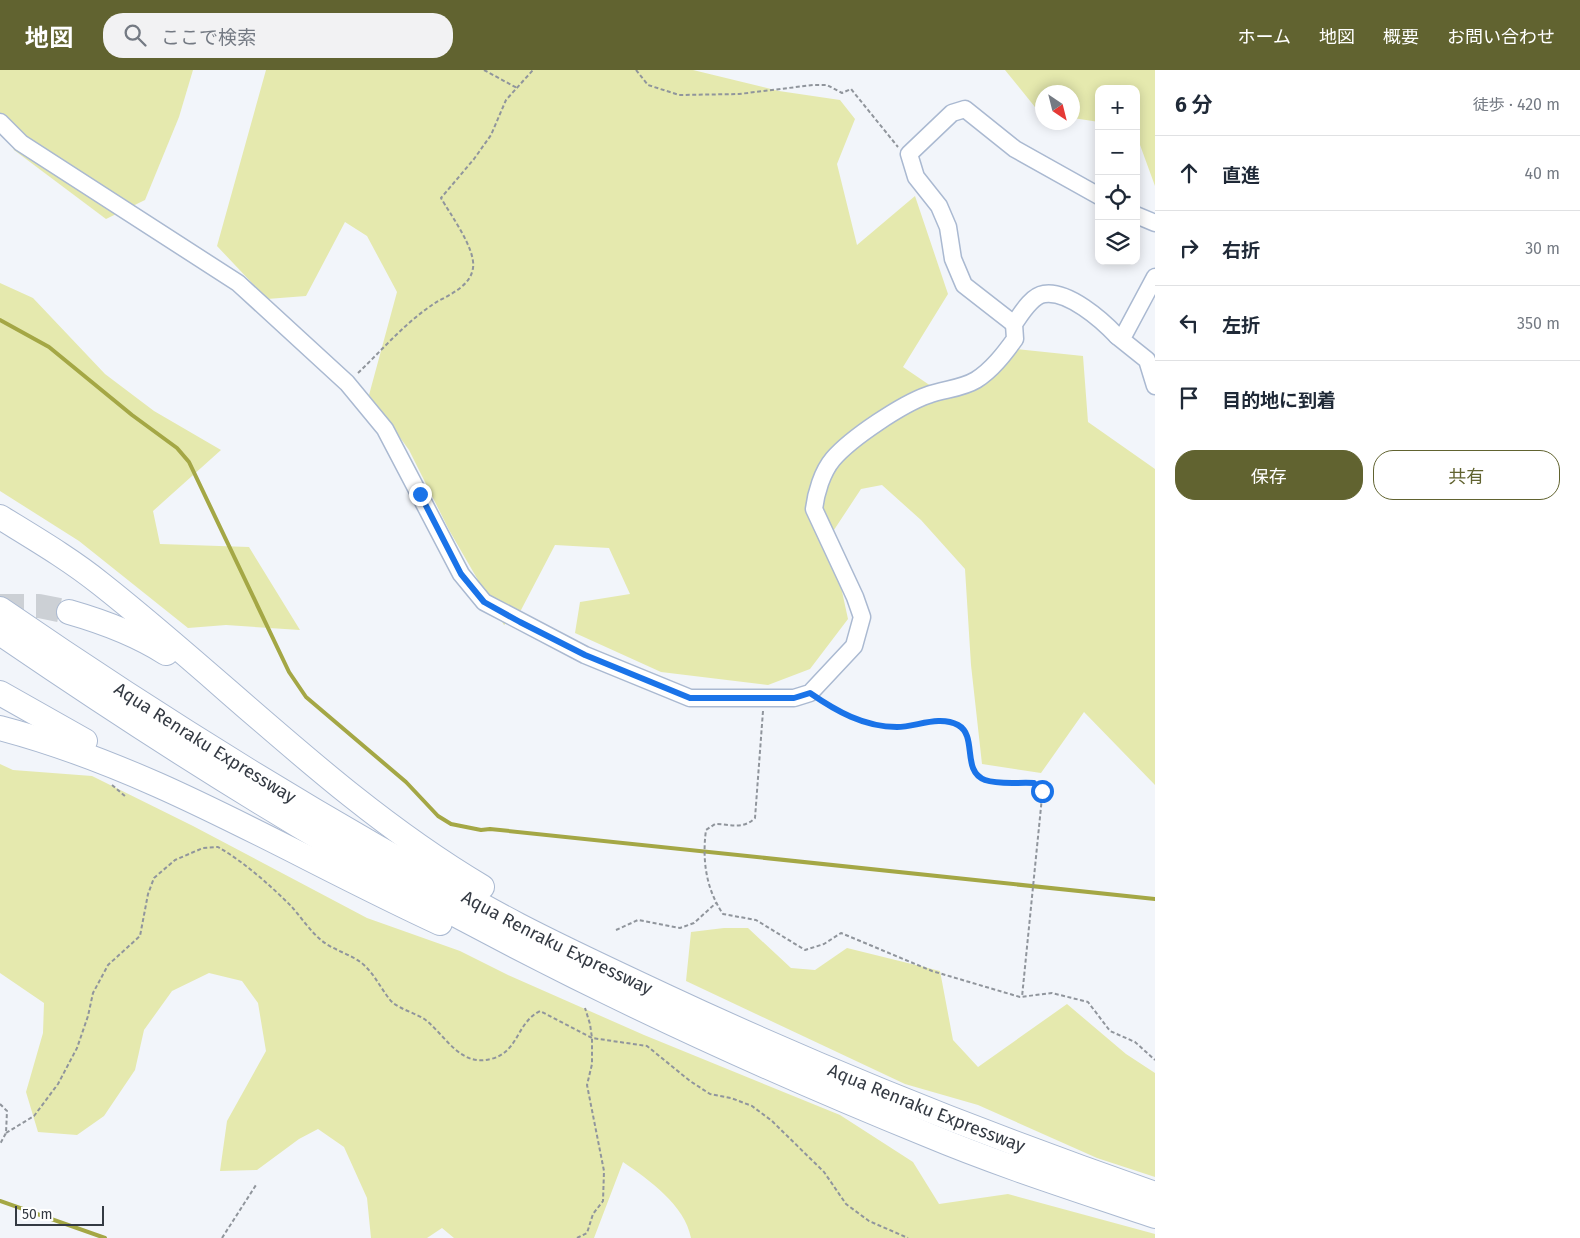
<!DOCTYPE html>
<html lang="ja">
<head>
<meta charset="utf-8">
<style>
  :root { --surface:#fff; --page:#f2f2f3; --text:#1f2937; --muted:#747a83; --line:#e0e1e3; --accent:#616330 }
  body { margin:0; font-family:"Fira Sans","Noto Sans JP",sans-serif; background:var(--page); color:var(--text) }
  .controls { position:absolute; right:15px; top:15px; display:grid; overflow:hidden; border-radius:10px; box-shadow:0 2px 12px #0003 }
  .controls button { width:45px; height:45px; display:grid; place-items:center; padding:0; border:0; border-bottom:1px solid var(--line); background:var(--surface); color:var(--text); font:25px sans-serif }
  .compass { position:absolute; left:1035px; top:15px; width:45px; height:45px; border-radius:50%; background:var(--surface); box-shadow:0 2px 12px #0003; rotate:145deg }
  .scale { position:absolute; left:15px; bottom:12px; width:89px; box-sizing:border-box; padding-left:5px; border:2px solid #343a43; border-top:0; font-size:14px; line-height:18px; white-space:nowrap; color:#343a43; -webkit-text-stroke:4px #fff; paint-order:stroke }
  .stop { position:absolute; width:15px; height:15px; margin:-11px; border:4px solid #1a73e8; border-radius:50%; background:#fff }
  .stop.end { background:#1a73e8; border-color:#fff; box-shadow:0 1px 5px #0008 }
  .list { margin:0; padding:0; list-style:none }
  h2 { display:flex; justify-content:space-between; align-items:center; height:65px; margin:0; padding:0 20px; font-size:21px }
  h2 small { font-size:16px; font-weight:400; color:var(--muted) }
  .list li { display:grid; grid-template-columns:32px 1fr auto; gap:15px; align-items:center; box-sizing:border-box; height:75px; padding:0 20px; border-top:1px solid var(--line) }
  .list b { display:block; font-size:19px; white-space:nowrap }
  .list em { font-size:16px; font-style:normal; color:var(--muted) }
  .actions { display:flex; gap:10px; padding:15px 20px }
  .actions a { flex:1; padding:11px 0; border:1px solid var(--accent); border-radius:20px; text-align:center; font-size:18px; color:var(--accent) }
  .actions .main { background:var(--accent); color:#fff }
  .icon { flex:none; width:28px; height:28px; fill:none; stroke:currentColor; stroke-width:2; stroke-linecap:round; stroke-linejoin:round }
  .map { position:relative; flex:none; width:1155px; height:1168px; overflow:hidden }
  header { display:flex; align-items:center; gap:30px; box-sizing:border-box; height:70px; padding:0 25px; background:var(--accent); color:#fff }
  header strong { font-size:24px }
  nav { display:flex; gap:28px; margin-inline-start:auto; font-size:18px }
  .search { width:350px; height:45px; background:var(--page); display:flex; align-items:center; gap:12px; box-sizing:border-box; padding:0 18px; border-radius:20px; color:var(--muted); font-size:19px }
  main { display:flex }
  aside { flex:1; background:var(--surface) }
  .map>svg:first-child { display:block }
</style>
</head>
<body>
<header>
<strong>地図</strong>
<div class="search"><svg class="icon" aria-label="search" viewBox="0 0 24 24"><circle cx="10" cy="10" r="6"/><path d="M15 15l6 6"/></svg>ここで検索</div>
<nav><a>ホーム</a><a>地図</a><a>概要</a><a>お問い合わせ</a></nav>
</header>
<main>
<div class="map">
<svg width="1155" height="1168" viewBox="0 0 1155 1168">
  <rect width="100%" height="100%" fill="#f2f5fa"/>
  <g fill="#e5e9ae">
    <polygon points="0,0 193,0 179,47 145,130 106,149 14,80 0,54"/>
    <polygon points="266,0 693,0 779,21 840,30 855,49 837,94 857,175 915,126 948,224 903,297 950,329 998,277 1083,286 1088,352 1155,399 1155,715 1084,642 1041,703 982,694 971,595 965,499 921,450 882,415 861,419 830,466 848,549 810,599 768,615 661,602 575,563 580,532 630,524 609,478 555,475 521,540 504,555 449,460 409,380 369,325 397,222 367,166 345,152 306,226 267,229 217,176"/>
    <polygon points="1005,0 1155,0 1155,116 1136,64 1136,19 1099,19 1099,52 1073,48 1072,22 1042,22 1042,43 1039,42"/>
    <polygon points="0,213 33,228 105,304 154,341 221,380 153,441 160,474 249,477 300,560 226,555 188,558 79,471 0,421"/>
    <path d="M0 694 13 700 92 706 193 756 367 848 460 881 508 905 644 965 840 1045 913 1092 939 1134 1008 1124 1155 1164V1168H691C685 1135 649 1110 623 1092L594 1168H454L442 1158 427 1168H371L367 1128 344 1077 318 1059 299 1069 257 1100 220 1101 227 1051 266 981 258 933 242 911 209 903 172 921 144 960 135 1000 104 1046 77 1065 38 1062 26 1022 43 963 44 933 0 903Z"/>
    <polygon points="724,858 748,858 791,898 815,900 847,878 940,901 953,970 978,997 1067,934 1126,984 1155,1003 1155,1107 1097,1088 978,1035 905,1014 686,911 691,862"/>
  </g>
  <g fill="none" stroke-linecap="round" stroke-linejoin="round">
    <g stroke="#a4a745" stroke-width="4">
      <polyline points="0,250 49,277 132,345 177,378 189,392 289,602 306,627 406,712 438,746 451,754 481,760 490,759 1155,829"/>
      <polyline points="0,1131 105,1168"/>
    </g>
    <polyline stroke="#ccd0d5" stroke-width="24" stroke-dasharray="24 12" stroke-linecap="butt" points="0,536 39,536 69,542"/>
    <g stroke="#aab9d1" stroke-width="19">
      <g id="minor">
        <path d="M0 52 21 73 238 213 347 313 385 359 461 504 484 532 585 585 690 628H794L810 623 854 576 862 547 855 527 814 439C816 423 822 402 833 389 851 368 902 334 928 325 944 319 961 319 976 310 992 300 1004 284 1015 269L1014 254C1021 244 1031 226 1044 224 1068 220 1102 250 1117 266L1125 263 1155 207"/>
        <polyline points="1136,145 1155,153"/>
        <polyline points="1014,254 964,215 953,189 948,157 939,136 916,107 909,84 952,43 965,39 1015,79 1099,126"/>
        <polyline points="1117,266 1147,290 1155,316"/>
      </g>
    </g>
    <g stroke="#aab9d1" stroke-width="26">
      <g id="highway">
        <path d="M0 447C34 468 70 489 101 514 228 614 342 734 482 817"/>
        <path id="s1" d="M0 539C167 654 339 760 518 855 566 880 616 903 665 926 825 1001 988 1066 1155 1124"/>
        <path d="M69 542C104 552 136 564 166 583"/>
        <path d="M0 563C133 654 268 741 409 819 576 912 751 993 928 1065 1002 1096 1079 1120 1155 1146"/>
        <polyline points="0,623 85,671"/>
        <path d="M0 658C156 699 294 786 440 853"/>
      </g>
    </g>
    <g stroke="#90959c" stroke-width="2" stroke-dasharray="4 2.5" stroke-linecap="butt">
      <polyline points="484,0 517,18"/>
      <polyline points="636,0 648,15 679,25 739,24 813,15 827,15 842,23 851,19 898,77"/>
      <path d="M358 303C382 280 404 254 432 235 447 225 470 218 473 198 476 179 450 144 441 128L474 89 491 65 506 30 533 0"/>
      <path d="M822 632C843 647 874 659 901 657 919 655 940 646 957 655 979 665 961 700 985 709 999 715 1020 712 1034 713L1040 716 1042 727 1022 927"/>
      <path d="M763 641 755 748C743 760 729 754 715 754L706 760C702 790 706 819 723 844L756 850 805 880 824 874 841 863 932 901 1020 927 1052 923 1088 932 1110 961 1135 972 1155 990"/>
      <polyline points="112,715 126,727"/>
      <polyline points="616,860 638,850 680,858 694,853 716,833"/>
      <polyline points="0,1034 7,1041 6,1063 0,1074"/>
      <path d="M6 1063 34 1046 58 1014 77 978 88 946 93 923 108 895 140 866 148 824 154 808 175 790 203 778 218 777C244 792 270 815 291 836 301 847 310 861 321 870 334 881 352 884 364 895 375 905 381 919 391 931 400 940 417 943 427 951 447 968 461 997 491 989 519 982 516 953 540 941L592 968 647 976 690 1011 710 1024 731 1028 752 1036 772 1051 824 1102 846 1134 869 1151 908 1168"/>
      <polyline points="222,1168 256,1115"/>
      <polyline points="577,1168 587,1163 593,1144 603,1131 604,1101 587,1015 592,994 592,968 590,954 585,938"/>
    </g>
    <use href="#minor" stroke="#fff" stroke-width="16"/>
    <use href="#highway" stroke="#fff" stroke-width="24"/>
  </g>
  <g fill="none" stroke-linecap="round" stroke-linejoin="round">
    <path stroke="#1a73e8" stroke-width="6" d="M420 424 461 504 484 532 520 552 585 585 690 628H794L810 623C836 641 864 657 897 657 916 657 939 645 958 655 978 666 961 701 985 710 999 715 1019 712 1034 713L1042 721"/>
  </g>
  <g text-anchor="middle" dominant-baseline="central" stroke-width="5" stroke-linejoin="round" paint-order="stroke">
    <g font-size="18" fill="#343a43" stroke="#fff">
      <text stroke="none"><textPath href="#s1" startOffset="245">Aqua Renraku Expressway</textPath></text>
      <text stroke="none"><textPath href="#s1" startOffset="650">Aqua Renraku Expressway</textPath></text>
      <text stroke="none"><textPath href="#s1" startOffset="1055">Aqua Renraku Expressway</textPath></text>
    </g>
  </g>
</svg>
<div class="controls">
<button>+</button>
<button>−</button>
<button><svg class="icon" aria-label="locate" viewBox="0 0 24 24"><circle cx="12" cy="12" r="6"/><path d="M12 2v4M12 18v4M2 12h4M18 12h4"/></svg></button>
<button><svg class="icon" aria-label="layers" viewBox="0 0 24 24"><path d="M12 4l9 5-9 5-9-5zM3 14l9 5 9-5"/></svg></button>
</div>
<svg class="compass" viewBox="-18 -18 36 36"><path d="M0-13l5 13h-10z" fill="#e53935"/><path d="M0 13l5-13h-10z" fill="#747a83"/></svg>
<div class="scale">50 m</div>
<div class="stop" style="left:1042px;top:721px"></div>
<div class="stop end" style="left:420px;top:424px"></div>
</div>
<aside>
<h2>6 分<small>徒歩 · 420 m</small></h2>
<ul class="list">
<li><svg class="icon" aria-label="ahead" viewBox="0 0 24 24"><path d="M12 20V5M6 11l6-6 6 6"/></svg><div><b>直進</b></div><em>40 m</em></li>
<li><svg class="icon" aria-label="right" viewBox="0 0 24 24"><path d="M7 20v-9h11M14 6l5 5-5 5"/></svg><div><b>右折</b></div><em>30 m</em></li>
<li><svg class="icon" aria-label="left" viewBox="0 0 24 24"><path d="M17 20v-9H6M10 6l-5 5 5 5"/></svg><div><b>左折</b></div><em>350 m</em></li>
<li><svg class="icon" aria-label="arrive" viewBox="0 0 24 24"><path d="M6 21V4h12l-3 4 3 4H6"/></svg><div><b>目的地に到着</b></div></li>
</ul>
<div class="actions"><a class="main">保存</a><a>共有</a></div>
</aside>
</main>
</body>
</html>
